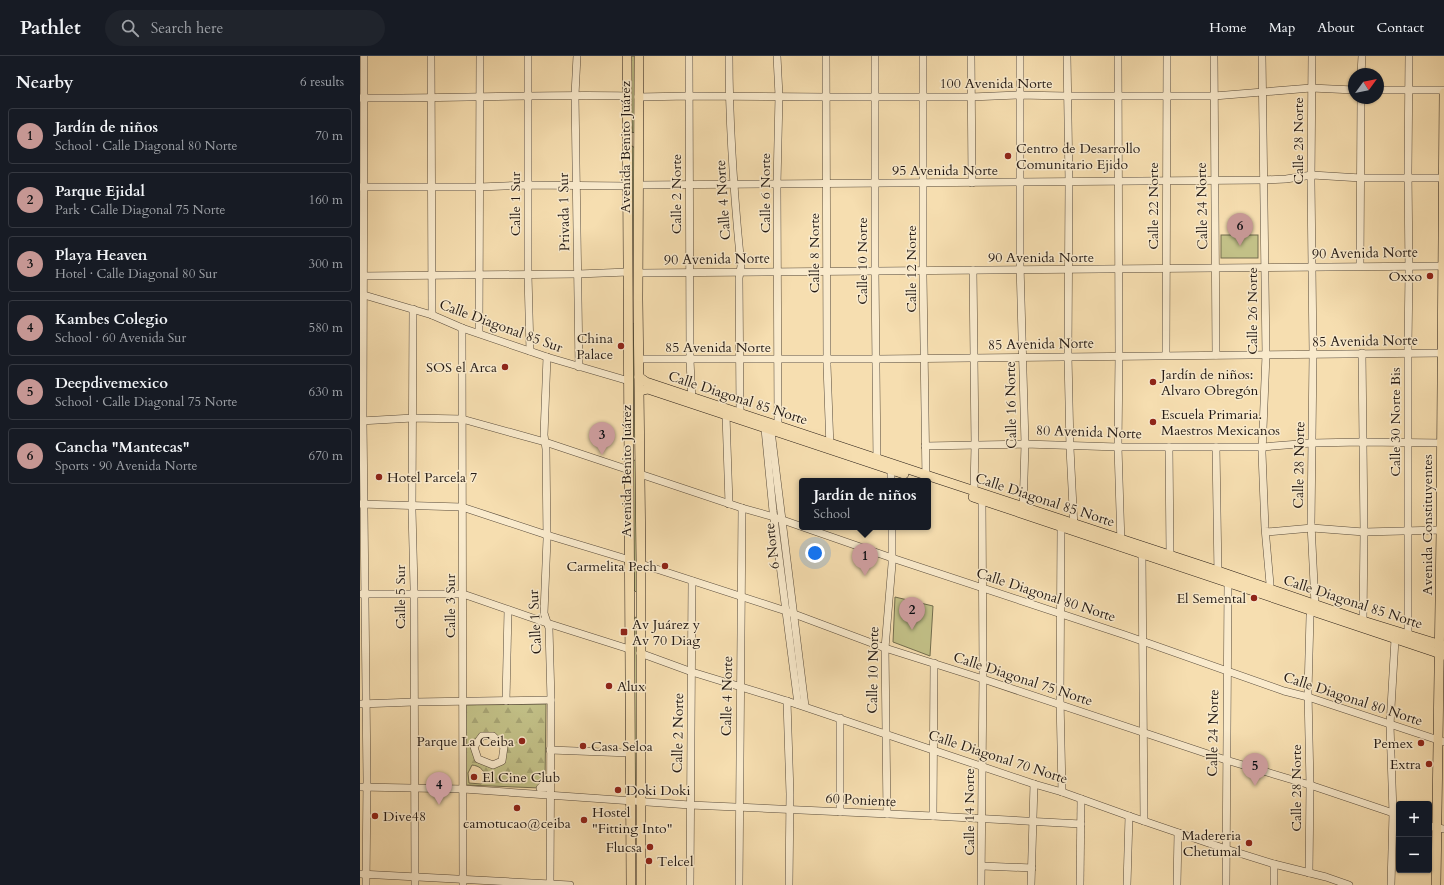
<!DOCTYPE html>
<html lang="en">
<head>
<meta charset="utf-8">
<style>
  :root { --surface:#171b24; --page:#20242c; --text:#f1f3f6; --muted:#9ea1a6; --line:#363941; --accent:#c59692 }
  body { margin:0; font-family:Cardo,serif; background:var(--page); color:var(--text) }
  .controls { position:absolute; right:12px; bottom:12px; display:grid; overflow:hidden; border-radius:4px; box-shadow:0 1px 3px #0004 }
  .controls button { width:36px; height:36px; display:grid; place-items:center; padding:0; border:0; border-bottom:1px solid var(--line); background:var(--surface); color:var(--text); font:20px sans-serif }
  .compass { position:absolute; left:988px; top:12px; width:36px; height:36px; border-radius:50%; background:var(--surface); box-shadow:0 1px 3px #0004; rotate:57deg }
  .you { position:absolute; left:455px; top:497px; width:14px; height:14px; margin:-10px; border:3px solid #fff; border-radius:50%; background:#1a73e8; box-shadow:0 0 0 6px #1a73e833 }
  .badge { display:grid; place-items:center; width:26px; height:26px; border-radius:50%; background:var(--accent); color:#111; font-size:13px; font-weight:700 }
  .pin { position:absolute; translate:-50% -33px; filter:drop-shadow(0 1px 2px #0008) }
  .pin::after { content:''; position:absolute; top:21px; width:14px; height:12px; background:inherit; clip-path:polygon(0 0,100% 0,50% 100%) }
  .popup { position:absolute; left:439px; top:422px; width:132px; height:52px; box-sizing:border-box; display:grid; place-content:center; border-radius:4px; background:var(--surface); filter:drop-shadow(0 1px 3px #0005); font-size:13px; white-space:nowrap; color:var(--muted) }
  .popup b { font-size:15px; color:var(--text) }
  .popup::after { content:''; position:absolute; left:50%; top:100%; margin-left:-8px; border:8px solid transparent; border-top-color:var(--surface) }
  .list { margin:0; padding:0; list-style:none }
  h2 { display:flex; justify-content:space-between; align-items:center; height:52px; margin:0; padding:0 16px; font-size:17px }
  h2 small { font-size:13px; font-weight:400; color:var(--muted) }
  .list li { display:grid; grid-template-columns:26px 1fr auto; gap:12px; align-items:center; box-sizing:border-box; height:56px; margin:0 8px 8px; padding:0 8px; border:1px solid var(--line); border-radius:4px }
  .list b { display:block; font-size:15px; white-space:nowrap }
  .list p { margin:0; font-size:13px; white-space:nowrap; color:var(--muted) }
  .list em { font-size:13px; font-style:normal; color:var(--muted) }
  .icon { flex:none; width:22px; height:22px; fill:none; stroke:currentColor; stroke-width:2; stroke-linecap:round; stroke-linejoin:round }
  .map { position:relative; flex:none; width:1084px; height:829px; overflow:hidden }
  header { display:flex; align-items:center; gap:24px; box-sizing:border-box; height:56px; padding:0 20px; background:var(--surface); border-bottom:1px solid var(--line) }
  header strong { font-size:19px }
  nav { display:flex; gap:22px; margin-inline-start:auto; font-size:14px }
  .search { width:280px; height:36px; background:var(--page); display:flex; align-items:center; gap:10px; box-sizing:border-box; padding:0 14px; border-radius:22px; color:var(--muted); font-size:15px }
  main { display:flex }
  aside { flex:1; background:var(--surface) }
  .map>svg:first-child { display:block }
</style>
</head>
<body>
<header>
<strong>Pathlet</strong>
<div class="search"><svg class="icon" aria-label="search" viewBox="0 0 24 24"><circle cx="10" cy="10" r="6"/><path d="M15 15l6 6"/></svg>Search here</div>
<nav><a>Home</a><a>Map</a><a>About</a><a>Contact</a></nav>
</header>
<main>
<aside>
<h2>Nearby<small>6 results</small></h2>
<ul class="list">
<li><span class="badge">1</span><div><b>Jardín de niños</b><p>School · Calle Diagonal 80 Norte</p></div><em>70 m</em></li>
<li><span class="badge">2</span><div><b>Parque Ejidal</b><p>Park · Calle Diagonal 75 Norte</p></div><em>160 m</em></li>
<li><span class="badge">3</span><div><b>Playa Heaven</b><p>Hotel · Calle Diagonal 80 Sur</p></div><em>300 m</em></li>
<li><span class="badge">4</span><div><b>Kambes Colegio</b><p>School · 60 Avenida Sur</p></div><em>580 m</em></li>
<li><span class="badge">5</span><div><b>Deepdivemexico</b><p>School · Calle Diagonal 75 Norte</p></div><em>630 m</em></li>
<li><span class="badge">6</span><div><b>Cancha &quot;Mantecas&quot;</b><p>Sports · 90 Avenida Norte</p></div><em>670 m</em></li>
</ul>
</aside>
<div class="map">
<svg width="1084" height="829" viewBox="0 0 1084 829">
  <defs>
    <pattern id="grass-tufts" width="24" height="20" patternUnits="userSpaceOnUse"><rect width="24" height="20" fill="#c2c087"/><path d="M3 7l-1-3M5 7V3M7 7l1-3M15 17l-1-3M17 17v-4M19 17l1-3" fill="none" stroke="#a7a474"/></pattern>
    <pattern id="forest-firs" width="22" height="20" patternUnits="userSpaceOnUse"><rect width="22" height="20" fill="#c2c087"/><path d="M5 1l3.5 6h-7zM16 11l3.5 6h-7z" fill="#a7a474"/></pattern>
  </defs>
  <rect width="100%" height="100%" fill="#f6deb0"/>
  <filter id="stains"><feTurbulence type="fractalNoise" baseFrequency=".005" numOctaves="4"/><feColorMatrix values="0 0 0 0 .2 0 0 0 0 .09 0 0 0 0 .02 0 0 0 .5 -.17"/></filter>
  <radialGradient id="worn" r=".72"><stop offset=".6" stop-color="#630" stop-opacity="0"/><stop offset="1" stop-color="#630" stop-opacity=".3"/></radialGradient>
  <g fill="url(#grass-tufts)" stroke="#736d4e">
    <polygon points="270,0 275,0 275,75 273,77 272,76"/>
    <polygon points="272,90 275,92 275,244 273,245 271,243 271,91"/>
    <polygon points="274,267 276,386 275,387 273,385 272,269"/>
    <polygon points="275,404 276,406 277,534 276,536 274,534 273,405"/>
    <polygon points="276,561 278,741 275,741 273,563"/>
  </g>
  <path fill="url(#forest-firs)" stroke="#736d4e" fill-rule="evenodd" d="M186 648 185 727 180 732 106 729V649ZM122 680H133L144 691 142 705 133 709 118 703 114 691ZM112 709C120 710 122 713 126 719L125 725 121 728 109 727 108 717Z"/>
  <g fill="#c2c087" stroke="#736d4e">
    <rect x="861" y="179" width="37" height="23"/>
    <polygon points="535,541 573,550 570,600 533,586"/>
  </g>
  <g fill="none" stroke-linecap="round" stroke-linejoin="round">
    <g stroke="#584b3b" stroke-width="8">
      <g id="minor">
        <polyline points="4,0 3,365 7,724 6,829"/>
        <polyline points="71,0 72,259"/>
        <polyline points="168,0 168,219 170,295"/>
        <polyline points="217,0 215,39 219,311"/>
        <polyline points="329,0 330,304 332,346"/>
        <path d="M369 0C369 70 374 140 381 210L379 222 380 357"/>
        <polyline points="417,0 419,40 417,128 418,370"/>
        <polyline points="466,0 467,309 470,392"/>
        <polyline points="515,0 515,215 517,408"/>
        <polyline points="563,0 563,220 566,425"/>
        <polyline points="611,0 612,127"/>
        <polyline points="660,0 660,208 665,388 663,455"/>
        <polyline points="707,0 709,126 708,300 710,392 714,472"/>
        <polyline points="758,0 759,299 758,391 761,488"/>
        <polyline points="854,0 856,299"/>
        <polyline points="902,0 906,299 902,397 905,472 910,528 909,533"/>
        <polyline points="1001,18 1002,0"/>
        <polyline points="1018,34 1084,34"/>
        <polyline points="278,41 329,40 466,41 611,41 659,39 707,40 854,40 951,32 994,34"/>
        <path d="M0 42C89 43 178 38 267 40"/>
        <polyline points="279,129 903,124 926,123 952,119 1001,122 1084,122"/>
        <polyline points="0,131 119,131 168,129 268,130"/>
        <polyline points="1000,210 1001,42"/>
        <polyline points="613,214 615,389 614,435"/>
        <polyline points="279,217 1084,210"/>
        <polyline points="0,220 218,218 268,216"/>
        <polyline points="4,239 72,259 102,272 187,301 269,325"/>
        <polyline points="53,253 52,454 54,532 55,829"/>
        <polyline points="102,272 103,829"/>
        <polyline points="119,277 120,0"/>
        <polyline points="1002,297 1004,476 1003,565"/>
        <polyline points="806,299 807,0"/>
        <polyline points="187,301 184,379 186,393 187,483 184,557 189,572 191,644 190,829"/>
        <polyline points="279,303 517,303 1084,297"/>
        <polyline points="366,359 369,448"/>
        <polyline points="0,365 53,362 102,363 185,386 269,414"/>
        <polyline points="405,373 413,455 438,648"/>
        <polyline points="411,375 445,650"/>
        <polyline points="565,390 665,388 758,391 902,391 952,387 1002,386 1084,387"/>
        <polyline points="809,391 810,499"/>
        <polyline points="856,391 858,519"/>
        <polyline points="531,414 531,425"/>
        <polyline points="280,418 382,452 414,461 532,502 765,579 924,635 948,641 1084,686"/>
        <polyline points="0,448 102,451 187,479 270,504"/>
        <polyline points="701,471 700,642 702,736"/>
        <polyline points="906,476 952,472 1004,476 1081,474"/>
        <polyline points="782,498 784,765"/>
        <polyline points="281,508 426,555 525,592 623,623 866,704 950,729 1039,759"/>
        <polyline points="0,538 103,538 187,567 269,593"/>
        <polyline points="1048,584 1048,289 1049,216 1048,116 1049,0"/>
        <polyline points="280,597 332,616 427,645 674,728 702,736 769,760 866,793 914,808 966,821 989,829"/>
        <polyline points="146,645 148,554"/>
        <polyline points="427,645 430,738 429,829"/>
        <polyline points="0,648 54,646 191,644"/>
        <polygon points="122,680 133,680 144,691 142,705 133,709 118,703 114,691"/>
        <polyline points="190,694 270,697"/>
        <polygon points="185,727 185,732 180,732"/>
        <polyline points="0,731 103,733 330,749 573,760 721,768"/>
        <polyline points="480,756 480,662"/>
        <polyline points="527,758 525,592 532,508 532,471"/>
        <polyline points="573,760 574,607"/>
        <polyline points="1069,770 1084,773"/>
        <polyline points="622,810 672,812"/>
        <polyline points="949,817 950,729 948,636 950,560 955,548 951,468 953,298 951,125 952,0"/>
        <polyline points="0,818 210,829"/>
        <polyline points="330,829 332,525"/>
        <polyline points="379,829 382,452"/>
        <polyline points="621,829 623,618 622,444"/>
        <polyline points="671,829 674,728"/>
        <polyline points="720,829 721,743"/>
        <polyline points="767,829 769,760"/>
        <polyline points="817,829 818,777"/>
        <polyline points="866,829 868,526"/>
        <polyline points="914,829 914,808"/>
        <polyline points="1031,829 1033,757 1030,669 1035,583"/>
      </g>
    </g>
    <g stroke="#241a14" stroke-width="10">
      <g id="major">
        <polyline points="267,0 271,829"/>
        <polyline points="279,0 278,243 281,508 281,829"/>
        <polyline points="279,321 286,326 566,419 858,515 1003,565 1084,590"/>
        <polyline points="280,335 288,333 544,418"/>
        <polyline points="613,441 1084,599"/>
        <polyline points="1076,829 1081,474 1084,37"/>
      </g>
    </g>
    <use href="#minor" stroke="#f9eacc" stroke-width="7"/>
    <use href="#major" stroke="#f6deb0" stroke-width="9"/>
  </g>
  <g fill="#8f2418" stroke="#f9eacc" stroke-width="1.5">
    <circle cx="648" cy="100" r="4"/>
    <circle cx="1070" cy="220" r="4"/>
    <circle cx="261" cy="290" r="4"/>
    <circle cx="145" cy="311" r="4"/>
    <circle cx="793" cy="326" r="4"/>
    <circle cx="793" cy="366" r="4"/>
    <circle cx="19" cy="421" r="4"/>
    <circle cx="305" cy="510" r="4"/>
    <circle cx="894" cy="542" r="4"/>
    <rect x="260" y="572" width="8" height="8" rx="2"/>
    <circle cx="249" cy="630" r="4"/>
    <circle cx="162" cy="685" r="4"/>
    <circle cx="1061" cy="687" r="4"/>
    <circle cx="223" cy="690" r="4"/>
    <circle cx="1069" cy="708" r="4"/>
    <circle cx="114" cy="721" r="4"/>
    <circle cx="258" cy="734" r="4"/>
    <circle cx="157" cy="752" r="4"/>
    <circle cx="15" cy="760" r="4"/>
    <circle cx="224" cy="764" r="4"/>
    <circle cx="889" cy="787" r="4"/>
    <circle cx="290" cy="791" r="4"/>
    <circle cx="289" cy="805" r="4"/>
  </g>
  <g text-anchor="middle" dominant-baseline="central" stroke-width="3" stroke-linejoin="round" paint-order="stroke">
    <g font-size="14" fill="#241a14" stroke="#f9eacc">
      <text x="636" y="27">100 Avenida Norte</text>
      <text transform="translate(938 85) rotate(-90)">Calle 28 Norte</text>
      <text transform="translate(265 91) rotate(-90)">Avenida Benito Juárez</text>
      <text x="585" y="114">95 Avenida Norte</text>
      <text transform="translate(405 137) rotate(-90)">Calle 6 Norte</text>
      <text transform="translate(316 138) rotate(-90)">Calle 2 Norte</text>
      <text transform="translate(363 144) rotate(-94)">Calle 4 Norte</text>
      <text transform="translate(155 148) rotate(-90)">Calle 1 Sur</text>
      <text transform="translate(793 150) rotate(-90)">Calle 22 Norte</text>
      <text transform="translate(842 150) rotate(-91)">Calle 24 Norte</text>
      <text transform="translate(204 156) rotate(-91)">Privada 1 Sur</text>
      <text transform="translate(454 197) rotate(-90)">Calle 8 Norte</text>
      <text transform="translate(1005 197) rotate(-1)">90 Avenida Norte</text>
      <text x="681" y="201">90 Avenida Norte</text>
      <text transform="translate(357 203) rotate(-1)">90 Avenida Norte</text>
      <text transform="translate(502 205) rotate(-90)">Calle 10 Norte</text>
      <text transform="translate(551 213) rotate(-90)">Calle 12 Norte</text>
      <text transform="translate(892 255) rotate(-90)">Calle 26 Norte</text>
      <text transform="translate(141 270) rotate(20)">Calle Diagonal 85 Sur</text>
      <text transform="translate(1005 285) rotate(-1)">85 Avenida Norte</text>
      <text transform="translate(681 288) rotate(-1)">85 Avenida Norte</text>
      <text x="358" y="291">85 Avenida Norte</text>
      <text transform="translate(378 342) rotate(18)">Calle Diagonal 85 Norte</text>
      <text transform="translate(651 349) rotate(-91)">Calle 16 Norte</text>
      <text transform="translate(1035 366) rotate(-90)">Calle 30 Norte Bis</text>
      <text transform="translate(729 376) rotate(2)">80 Avenida Norte</text>
      <text transform="translate(939 409) rotate(-89)">Calle 28 Norte</text>
      <text transform="translate(266 415) rotate(-90)">Avenida Benito Juárez</text>
      <text transform="translate(685 444) rotate(18)">Calle Diagonal 85 Norte</text>
      <text transform="translate(1067 469) rotate(-90)">Avenida Constituyentes</text>
      <text transform="translate(412 490) rotate(-97)">6 Norte</text>
      <text transform="translate(686 539) rotate(18)">Calle Diagonal 80 Norte</text>
      <text transform="translate(40 541) rotate(-90)">Calle 5 Sur</text>
      <text transform="translate(993 546) rotate(18)">Calle Diagonal 85 Norte</text>
      <text transform="translate(90 550) rotate(-90)">Calle 3 Sur</text>
      <text transform="translate(175 566) rotate(-93)">Calle 1 Sur</text>
      <text transform="translate(513 614) rotate(-89)">Calle 10 Norte</text>
      <text transform="translate(663 623) rotate(18)">Calle Diagonal 75 Norte</text>
      <text transform="translate(367 640) rotate(-89)">Calle 4 Norte</text>
      <text transform="translate(993 643) rotate(18)">Calle Diagonal 80 Norte</text>
      <text transform="translate(318 677) rotate(-89)">Calle 2 Norte</text>
      <text transform="translate(853 677) rotate(-89)">Calle 24 Norte</text>
      <text transform="translate(638 701) rotate(18)">Calle Diagonal 70 Norte</text>
      <text transform="translate(936 732) rotate(-90)">Calle 28 Norte</text>
      <text transform="translate(501 744) rotate(3)">60 Poniente</text>
      <text transform="translate(609 756) rotate(-90)">Calle 14 Norte</text>
    </g>
    <g font-size="14" fill="#241a14" stroke="#f9eacc" text-anchor="start">
      <text x="656" y="92">Centro de Desarrollo<tspan x="656" dy="16">Comunitario Ejido</tspan></text>
      <text x="1062" y="220" text-anchor="end">Oxxo</text>
      <text x="253" y="282" text-anchor="end">China<tspan x="253" dy="16">Palace</tspan></text>
      <text x="137" y="311" text-anchor="end">SOS el Arca</text>
      <text x="801" y="318">Jardín de niños:<tspan x="801" dy="16">Alvaro Obregón</tspan></text>
      <text x="801" y="358">Escuela Primaria.<tspan x="801" dy="16">Maestros Mexicanos</tspan></text>
      <text x="27" y="421">Hotel Parcela 7</text>
      <text x="297" y="510" text-anchor="end">Carmelita Pech</text>
      <text x="886" y="542" text-anchor="end">El Semental</text>
      <text x="272" y="568">Av Juárez y<tspan x="272" dy="16">Av 70 Diag</tspan></text>
      <text x="257" y="630">Alux</text>
      <text x="154" y="685" text-anchor="end">Parque La Ceiba</text>
      <text x="1053" y="687" text-anchor="end">Pemex</text>
      <text x="231" y="690">Casa Seloa</text>
      <text x="1061" y="708" text-anchor="end">Extra</text>
      <text x="122" y="721">El Cine Club</text>
      <text x="266" y="734">Doki Doki</text>
      <text x="232" y="756">Hostel<tspan x="232" dy="16">"Fitting Into"</tspan></text>
      <text x="23" y="760">Dive48</text>
      <text x="157" y="767" text-anchor="middle">camotucao@ceiba</text>
      <text x="881" y="779" text-anchor="end">Madereria<tspan x="881" dy="16">Chetumal</tspan></text>
      <text x="282" y="791" text-anchor="end">Flucsa</text>
      <text x="297" y="805">Telcel</text>
    </g>
  </g>
  <rect width="100%" height="100%" filter="url(#stains)"/>
  <rect width="100%" height="100%" fill="url(#worn)"/>
</svg>
<div class="controls">
<button>+</button>
<button>−</button>
</div>
<svg class="compass" viewBox="-18 -18 36 36"><path d="M0-13l5 13h-10z" fill="#e53935"/><path d="M0 13l5-13h-10z" fill="#9ea1a6"/></svg>
<div class="you"></div>
<div class="pin badge" style="left:505px;top:520px">1</div>
<div class="popup"><b>Jardín de niños</b>School</div>
<div class="pin badge" style="left:552px;top:574px">2</div>
<div class="pin badge" style="left:242px;top:399px">3</div>
<div class="pin badge" style="left:79px;top:749px">4</div>
<div class="pin badge" style="left:895px;top:730px">5</div>
<div class="pin badge" style="left:880px;top:190px">6</div>
</div>
</main>
</body>
</html>
